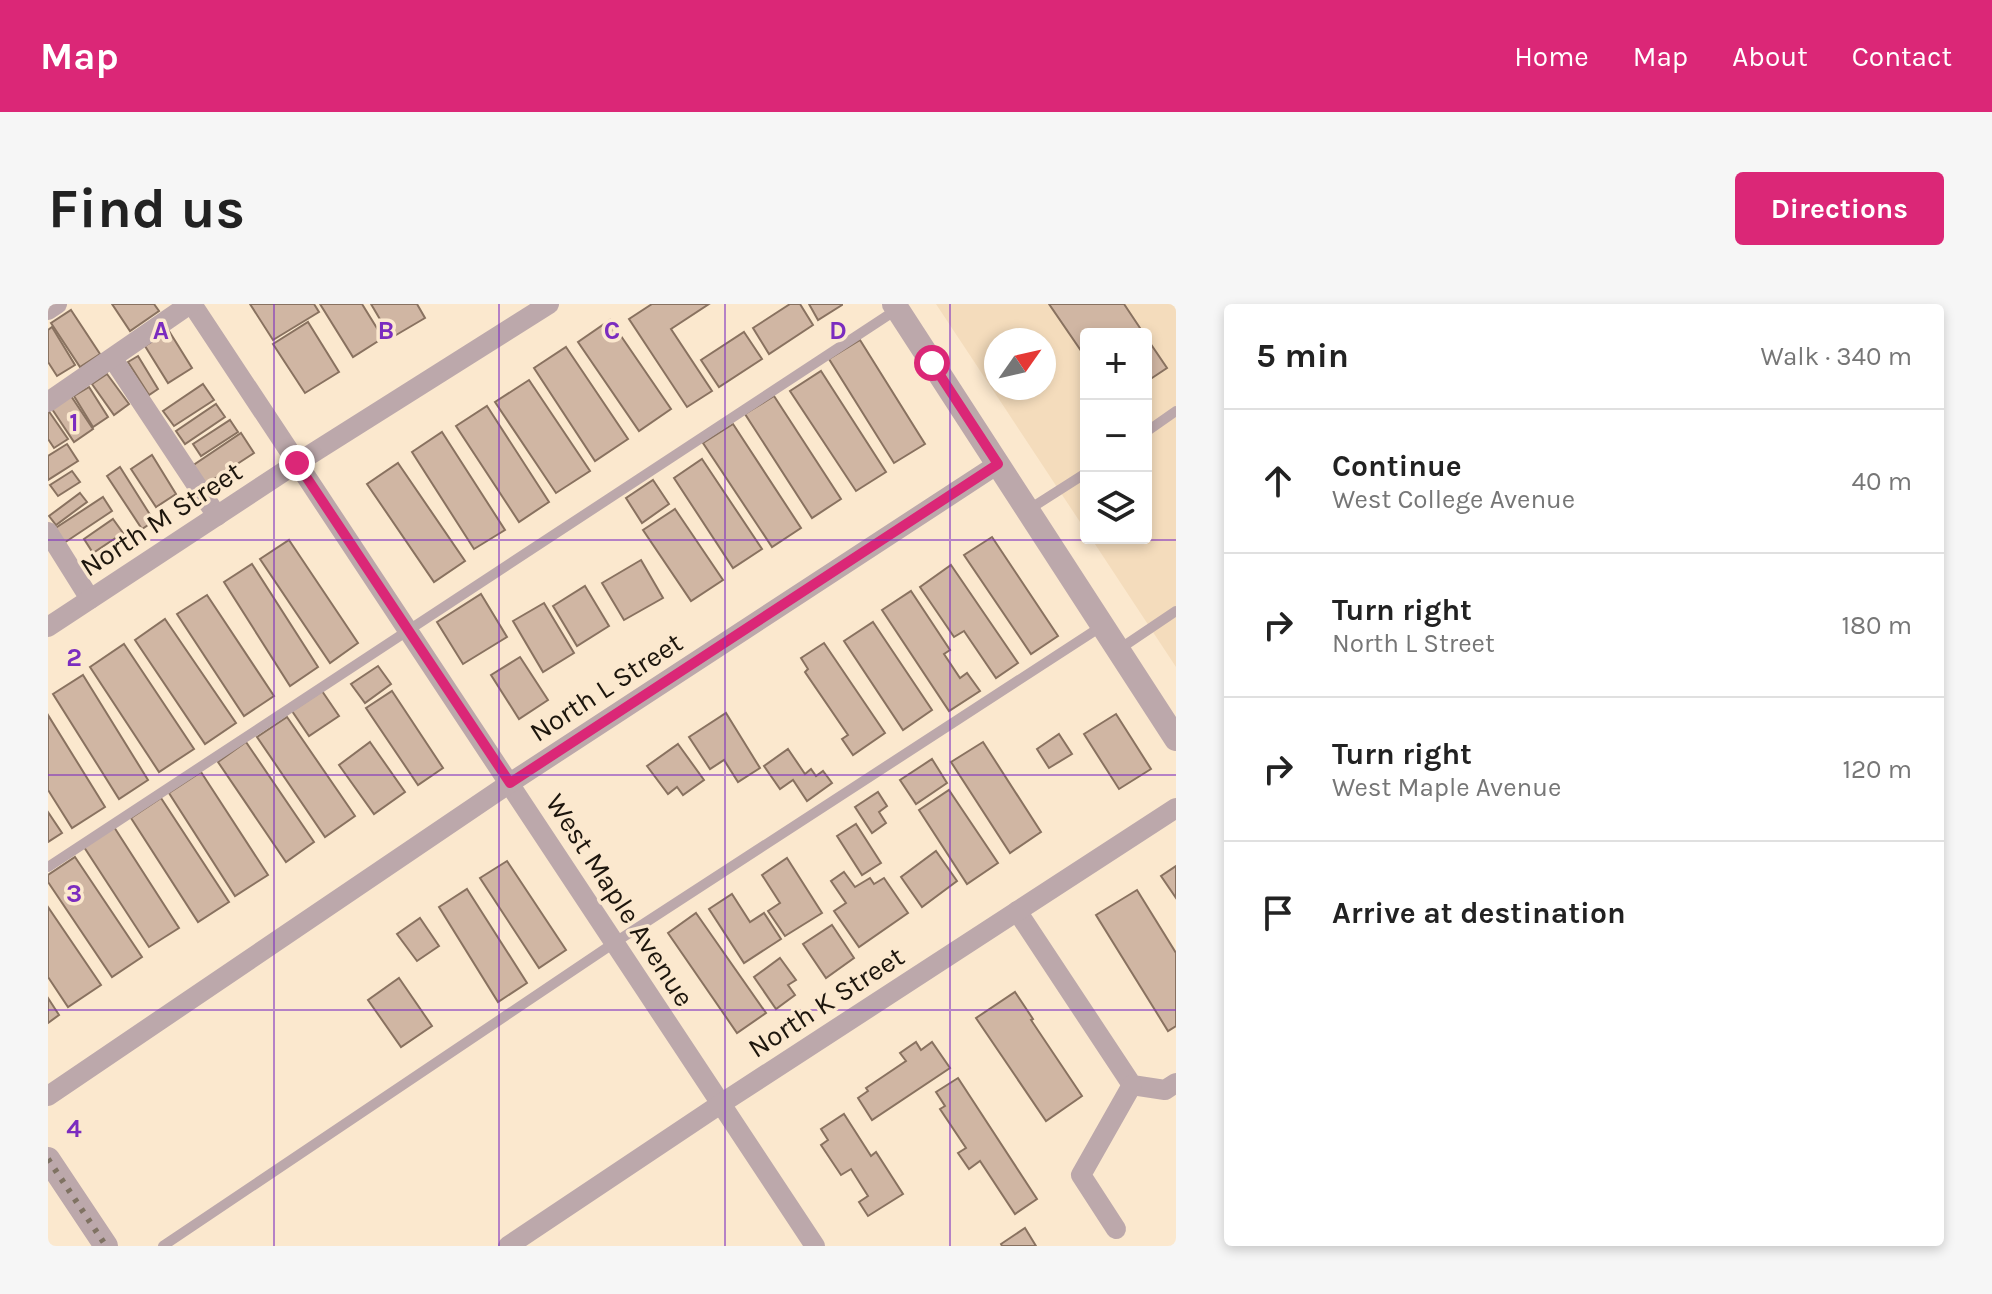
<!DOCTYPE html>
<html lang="en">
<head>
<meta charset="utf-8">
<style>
  :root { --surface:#fff; --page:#f6f6f6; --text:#222; --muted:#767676; --line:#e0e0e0; --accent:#db2777 }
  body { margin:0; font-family:Karla,sans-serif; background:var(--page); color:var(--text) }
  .controls { position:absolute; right:24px; top:24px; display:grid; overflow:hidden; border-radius:8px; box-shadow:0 4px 12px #0003 }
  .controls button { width:72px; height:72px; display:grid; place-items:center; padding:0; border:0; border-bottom:2px solid var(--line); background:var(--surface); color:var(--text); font:40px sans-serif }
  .compass { position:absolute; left:936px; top:24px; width:72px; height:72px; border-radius:50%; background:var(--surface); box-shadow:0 4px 12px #0003; rotate:56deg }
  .stop { position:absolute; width:24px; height:24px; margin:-18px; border:6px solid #db2777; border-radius:50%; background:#fff }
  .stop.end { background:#db2777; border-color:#fff; box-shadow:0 2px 8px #0008 }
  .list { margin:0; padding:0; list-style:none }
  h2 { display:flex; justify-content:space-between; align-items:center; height:104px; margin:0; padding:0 32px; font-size:34px }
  h2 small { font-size:26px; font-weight:400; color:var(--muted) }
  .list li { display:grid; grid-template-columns:52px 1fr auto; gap:24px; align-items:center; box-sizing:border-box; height:144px; padding:0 32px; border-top:2px solid var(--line) }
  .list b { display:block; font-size:30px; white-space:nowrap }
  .list p { margin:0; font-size:26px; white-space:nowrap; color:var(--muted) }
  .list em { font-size:26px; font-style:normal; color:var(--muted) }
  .icon { flex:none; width:44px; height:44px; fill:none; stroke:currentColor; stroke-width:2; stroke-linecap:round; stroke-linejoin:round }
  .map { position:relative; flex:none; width:1128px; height:942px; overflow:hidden; border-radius:8px }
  header { display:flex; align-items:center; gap:48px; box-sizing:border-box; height:112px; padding:0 40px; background:var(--accent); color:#fff }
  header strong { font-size:38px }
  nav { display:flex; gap:44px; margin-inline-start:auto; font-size:28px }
  .intro { display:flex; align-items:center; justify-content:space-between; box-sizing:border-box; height:192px; padding:0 48px }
  h1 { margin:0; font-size:56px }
  .button { padding:20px 36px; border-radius:8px; background:var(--accent); color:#fff; font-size:28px; font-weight:700 }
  main { display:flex; gap:48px; padding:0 48px }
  aside { flex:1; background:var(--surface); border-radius:8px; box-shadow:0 4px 12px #0003 }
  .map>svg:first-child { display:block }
</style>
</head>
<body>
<header>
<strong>Map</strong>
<nav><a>Home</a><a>Map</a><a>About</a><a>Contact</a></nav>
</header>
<div class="intro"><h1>Find us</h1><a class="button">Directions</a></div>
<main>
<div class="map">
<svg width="1128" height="942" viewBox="0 0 1128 942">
  <rect width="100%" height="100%" fill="#fbe8ce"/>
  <path fill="#f4dcbc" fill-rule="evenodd" d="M888 0H1128V363L1043 234H1098V30H1038V227ZM948 36H996V84H948Z"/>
  <g fill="#d0b6a3" stroke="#897260" stroke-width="2">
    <polygon points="64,0 106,0 111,7 82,27"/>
    <polygon points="202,0 266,0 271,8 225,36"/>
    <polygon points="272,0 314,0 335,34 305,53"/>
    <polygon points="323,0 369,0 377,14 343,34"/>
    <polygon points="604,0 661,0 623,25 664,87 639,103 581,15"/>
    <polygon points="742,0 752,0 765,21 721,50 705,24"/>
    <polygon points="761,0 794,0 794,1 770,16"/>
    <polygon points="1001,0 1076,0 1096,30 1038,30 1038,54"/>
    <polygon points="23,6 52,50 32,63 3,19"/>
    <polygon points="562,16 623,105 591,127 530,38"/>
    <polygon points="260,18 291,68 257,89 225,40"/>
    <polygon points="4,23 27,61 9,72 0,58 0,26"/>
    <polygon points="121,27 144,64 120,79 97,42"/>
    <polygon points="696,28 714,55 671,83 653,56"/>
    <polygon points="1098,33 1119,64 1098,78"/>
    <polygon points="812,36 877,140 846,159 781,55"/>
    <polygon points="518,43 580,135 547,157 486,64"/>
    <polygon points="90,52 110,85 101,91 80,58"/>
    <polygon points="773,67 838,168 808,187 742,87"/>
    <polygon points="59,70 81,100 66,111 44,80"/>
    <polygon points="481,76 542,167 508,189 447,98"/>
    <polygon points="155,80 166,96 126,122 115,107"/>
    <polygon points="41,83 60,113 45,123 26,92"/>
    <polygon points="23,92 45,125 26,138 4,105"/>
    <polygon points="726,92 793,195 764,214 697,110"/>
    <polygon points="168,100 177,113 137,140 128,127"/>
    <polygon points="439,102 501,198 471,218 408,122"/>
    <polygon points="0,106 20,135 6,144 0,135"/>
    <polygon points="182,116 190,128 153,152 145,140"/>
    <polygon points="685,120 753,224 724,243 655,139"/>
    <polygon points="394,128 457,226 426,245 364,148"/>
    <polygon points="193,129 206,149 157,181 144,162"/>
    <polygon points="19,140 30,157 0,176 0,152"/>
    <polygon points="104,151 128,190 108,203 83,165"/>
    <polygon points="654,155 714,245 685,264 626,174"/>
    <polygon points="350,159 417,257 386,278 319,180"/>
    <polygon points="72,163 106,217 94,225 59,172"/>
    <polygon points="24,167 32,178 10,192 2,181"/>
    <polygon points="605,176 621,200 594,219 578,194"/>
    <polygon points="32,189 39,198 8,221 1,212"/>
    <polygon points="55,193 64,207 16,239 6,225"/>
    <polygon points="627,205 675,276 643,297 595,226"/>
    <polygon points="65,215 75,229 45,249 36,235"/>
    <polygon points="944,233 1010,332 983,350 916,251"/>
    <polygon points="241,236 310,339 282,359 212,255"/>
    <polygon points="593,256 615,294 576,316 554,279"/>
    <polygon points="204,260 270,363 242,382 176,278"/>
    <polygon points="903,261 970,359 948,374 916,327 906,333 872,283"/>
    <polygon points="537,282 561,322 529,342 505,302"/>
    <polygon points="863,287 902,346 896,350 912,374 919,369 932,387 901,407 834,306"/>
    <polygon points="433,290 459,333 415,360 389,318"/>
    <polygon points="159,291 226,392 196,412 129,310"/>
    <polygon points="496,299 526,349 495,368 465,317"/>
    <polygon points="117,315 188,419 157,440 87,336"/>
    <polygon points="825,318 884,406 855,426 796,337"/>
    <polygon points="776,339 837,429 805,451 794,435 800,431 757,368 760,365 753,354"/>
    <polygon points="76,340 146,445 111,468 42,363"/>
    <polygon points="472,353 500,396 471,415 443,371"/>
    <polygon points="330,362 343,380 317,399 303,380"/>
    <polygon points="35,371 100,476 71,495 5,390"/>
    <polygon points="274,387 291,412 261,432 244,407"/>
    <polygon points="344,387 395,464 370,481 318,404"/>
    <polygon points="678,409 712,464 690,478 676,456 662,465 641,433"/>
    <polygon points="1068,410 1103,465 1071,485 1036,430"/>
    <polygon points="0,411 57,503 24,524 0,486"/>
    <polygon points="239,413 307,512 277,533 209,433"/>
    <polygon points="1011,430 1024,450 1001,464 989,445"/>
    <polygon points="198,438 266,538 238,558 170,458"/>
    <polygon points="322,438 357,488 326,510 291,461"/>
    <polygon points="935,438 993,528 962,549 903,458"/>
    <polygon points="630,440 656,476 635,491 629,483 620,490 599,462"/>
    <polygon points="740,445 757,470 763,465 768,472 775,467 784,479 759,497 745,476 732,485 716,462"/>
    <polygon points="884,455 899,479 868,500 852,476"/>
    <polygon points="153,468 220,571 187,592 121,489"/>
    <polygon points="901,486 950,559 919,580 871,506"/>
    <polygon points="830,488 839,502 831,508 838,519 824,529 807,503"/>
    <polygon points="113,494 181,598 150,618 83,514"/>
    <polygon points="0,508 14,529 0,538"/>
    <polygon points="808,520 833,559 814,571 789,532"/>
    <polygon points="66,523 131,624 101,643 36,543"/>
    <polygon points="888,547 909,577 874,603 853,573"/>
    <polygon points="27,553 94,653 64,673 0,578 0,571"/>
    <polygon points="739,554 774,609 737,632 720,607 732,599 714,571"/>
    <polygon points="459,557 518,646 491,664 432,574"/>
    <polygon points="1128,562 1128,594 1113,572"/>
    <polygon points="796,568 807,583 822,574 826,580 836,574 860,609 811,643 786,607 798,599 783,577"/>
    <polygon points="419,585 479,679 450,698 391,603"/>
    <polygon points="1089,586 1128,649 1128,722 1120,727 1048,611"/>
    <polygon points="684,590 702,618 716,609 733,635 696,659 661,605"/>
    <polygon points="0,603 53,681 20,703 0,673"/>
    <polygon points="648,609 718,709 689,729 620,629"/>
    <polygon points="372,614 391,642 369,657 349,630"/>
    <polygon points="784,621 806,654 778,674 755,640"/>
    <polygon points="732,654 748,676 740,681 747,691 728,705 706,673"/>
    <polygon points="351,674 384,722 353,743 320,696"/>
    <polygon points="967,688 985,715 983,716 1034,792 998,817 928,714"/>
    <polygon points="0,694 11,711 0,719"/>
    <polygon points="868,738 873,746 884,738 902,764 824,816 810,794 820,787 818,784 858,757 852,749"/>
    <polygon points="910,774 989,895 967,910 932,857 921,865 910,849 918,844 892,805 897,802 888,788"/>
    <polygon points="796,810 823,852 828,848 855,890 820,912 811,898 820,892 803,865 793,871 773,841 780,836 773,825"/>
    <polygon points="977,924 988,942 954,942 953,940"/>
  </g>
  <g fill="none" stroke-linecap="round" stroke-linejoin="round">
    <g stroke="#bca8ab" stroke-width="10">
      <polyline points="1098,128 1128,107"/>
      <polyline points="980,206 1038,169"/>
      <polyline points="1070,346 1128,307"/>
      <polyline points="0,563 848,6"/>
      <polyline points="115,942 566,639 1054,322"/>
    </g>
    <g stroke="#bca8ab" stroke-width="20">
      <polyline points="144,0 767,942"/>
      <polyline points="0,6 9,0"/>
      <polyline points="65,55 169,212"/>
      <polyline points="0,98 142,0"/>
      <polyline points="0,228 42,295"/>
      <polyline points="0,323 249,159 501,0"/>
      <polyline points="969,607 1084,781 1117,786 1128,779"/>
      <polyline points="0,792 462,479 950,160"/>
      <polyline points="1068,925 1033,871 1084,781"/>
      <polyline points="460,942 671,801 1128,504"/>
    </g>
    <g stroke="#bca8ab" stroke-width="24">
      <polyline points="846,0 1128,435"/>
      <polyline points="0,855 58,942"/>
    </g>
    <polyline stroke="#7f7262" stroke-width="6" stroke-dasharray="4 8" stroke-linecap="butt" points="0,855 58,942"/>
  </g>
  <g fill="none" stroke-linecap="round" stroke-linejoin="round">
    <polyline stroke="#db2777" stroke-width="10" points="249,159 462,479 950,160 884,59"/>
  </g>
  <path fill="none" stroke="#7b2cbf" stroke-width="2" stroke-opacity="0.55" d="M226 0V942M451 0V942M677 0V942M902 0V942M0 236H1128M0 471H1128M0 706H1128"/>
  <g text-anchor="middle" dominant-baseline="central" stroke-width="7" stroke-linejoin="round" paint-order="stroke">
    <g font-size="28" fill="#1d160d" stroke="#fbe8ce">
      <text transform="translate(113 215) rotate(-33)">North M Street</text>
      <text transform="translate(558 383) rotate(-33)">North L Street</text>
      <text transform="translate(572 596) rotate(57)">West Maple Avenue</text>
      <text transform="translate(778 698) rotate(-33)">North K Street</text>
    </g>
  </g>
  <g font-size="26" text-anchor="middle" font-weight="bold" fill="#7b2cbf" stroke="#fbe8ce" stroke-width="7" stroke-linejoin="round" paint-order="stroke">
    <text x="113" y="35">A</text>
    <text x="338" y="35">B</text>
    <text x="564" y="35">C</text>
    <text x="790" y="35">D</text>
    <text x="26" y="127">1</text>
    <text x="26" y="362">2</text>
    <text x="26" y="598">3</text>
    <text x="26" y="833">4</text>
  </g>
</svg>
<div class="controls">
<button>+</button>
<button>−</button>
<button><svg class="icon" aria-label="layers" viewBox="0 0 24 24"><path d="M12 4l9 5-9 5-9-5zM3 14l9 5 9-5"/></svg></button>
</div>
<svg class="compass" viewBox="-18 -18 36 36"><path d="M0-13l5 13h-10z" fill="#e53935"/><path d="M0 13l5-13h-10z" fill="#767676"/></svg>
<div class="stop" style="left:884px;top:59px"></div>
<div class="stop end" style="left:249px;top:159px"></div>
</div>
<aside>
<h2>5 min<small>Walk · 340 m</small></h2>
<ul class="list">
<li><svg class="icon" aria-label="ahead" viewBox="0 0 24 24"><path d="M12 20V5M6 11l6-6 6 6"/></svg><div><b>Continue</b><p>West College Avenue</p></div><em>40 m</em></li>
<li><svg class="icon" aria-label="right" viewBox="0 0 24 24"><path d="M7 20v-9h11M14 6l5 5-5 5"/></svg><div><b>Turn right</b><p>North L Street</p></div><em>180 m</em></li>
<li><svg class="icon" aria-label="right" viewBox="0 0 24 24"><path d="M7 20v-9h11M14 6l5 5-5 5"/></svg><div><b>Turn right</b><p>West Maple Avenue</p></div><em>120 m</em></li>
<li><svg class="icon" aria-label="arrive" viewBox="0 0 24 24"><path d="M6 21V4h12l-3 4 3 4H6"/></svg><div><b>Arrive at destination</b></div></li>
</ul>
</aside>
</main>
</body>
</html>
